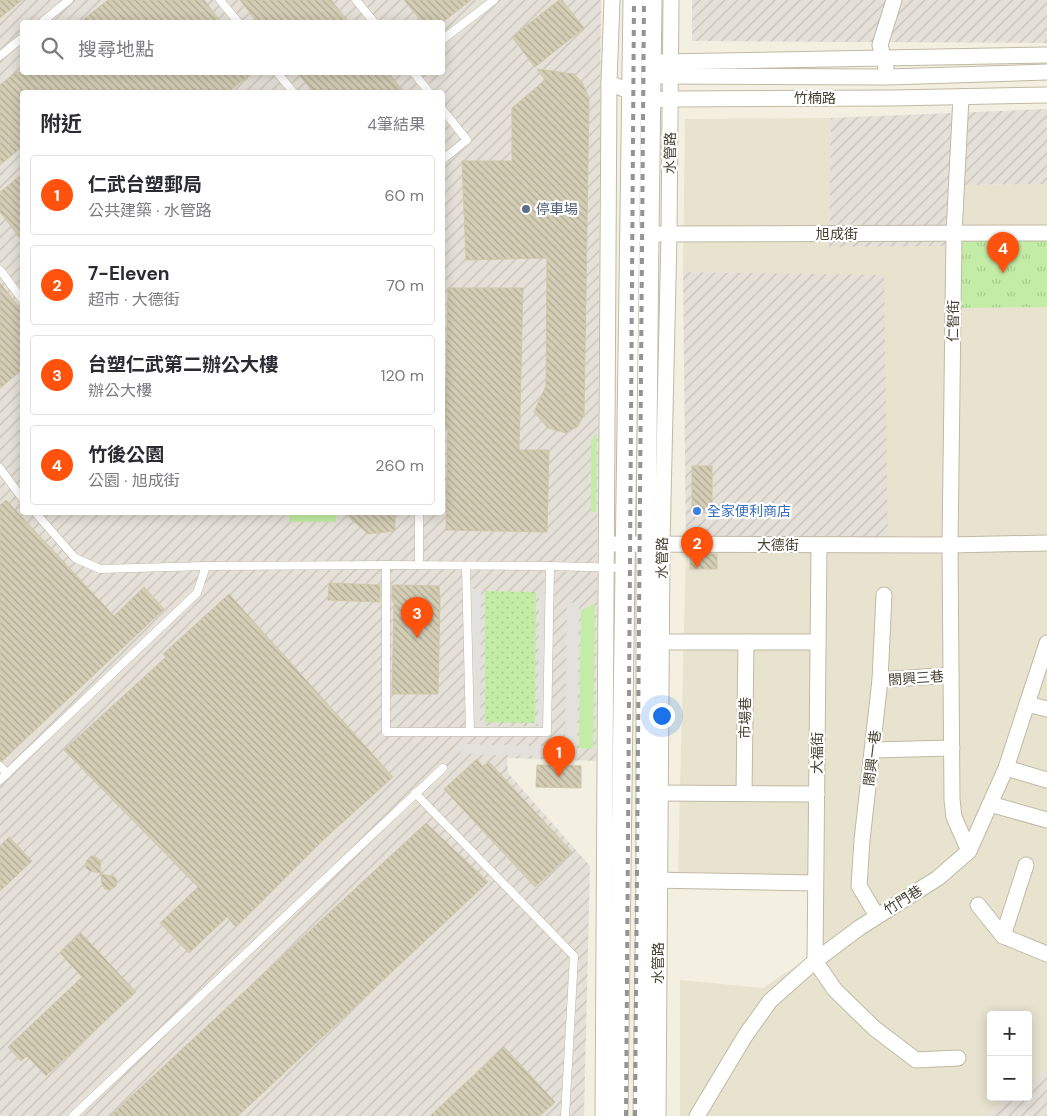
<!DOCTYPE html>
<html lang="zh-TW">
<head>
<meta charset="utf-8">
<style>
  :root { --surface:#fff; --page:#f2f2f3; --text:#2b2b33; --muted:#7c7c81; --line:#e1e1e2; --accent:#ff520d }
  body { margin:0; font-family:"DM Sans","Noto Sans TC",sans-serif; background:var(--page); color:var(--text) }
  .controls { position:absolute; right:15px; bottom:15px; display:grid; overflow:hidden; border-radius:5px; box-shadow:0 2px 12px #0003 }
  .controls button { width:45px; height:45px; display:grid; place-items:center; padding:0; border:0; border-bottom:1px solid var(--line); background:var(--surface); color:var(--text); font:25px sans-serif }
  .you { position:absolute; left:661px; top:715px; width:18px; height:18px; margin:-12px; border:4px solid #fff; border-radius:50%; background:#1a73e8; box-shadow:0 0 0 8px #1a73e833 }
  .badge { display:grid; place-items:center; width:32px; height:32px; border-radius:50%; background:var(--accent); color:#fff; font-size:16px; font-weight:700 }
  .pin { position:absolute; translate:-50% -41px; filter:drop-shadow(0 1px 2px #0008) }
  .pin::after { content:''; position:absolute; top:26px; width:18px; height:15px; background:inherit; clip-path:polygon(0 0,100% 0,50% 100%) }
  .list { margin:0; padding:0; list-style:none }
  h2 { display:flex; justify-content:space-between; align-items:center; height:65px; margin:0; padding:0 20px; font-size:21px }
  h2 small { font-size:16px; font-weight:400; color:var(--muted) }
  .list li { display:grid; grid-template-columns:32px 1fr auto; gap:15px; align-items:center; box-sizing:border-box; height:80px; margin:0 10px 10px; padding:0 10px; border:1px solid var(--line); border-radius:5px }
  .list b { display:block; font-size:19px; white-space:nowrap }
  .list p { margin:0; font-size:16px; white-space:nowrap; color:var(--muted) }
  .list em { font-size:16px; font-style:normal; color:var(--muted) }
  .icon { flex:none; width:28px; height:28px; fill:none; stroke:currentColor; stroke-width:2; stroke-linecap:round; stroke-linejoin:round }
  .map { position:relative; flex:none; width:1047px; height:1116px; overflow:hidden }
  .search { position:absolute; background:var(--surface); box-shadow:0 2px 12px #0003; left:20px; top:20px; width:425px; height:55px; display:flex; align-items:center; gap:12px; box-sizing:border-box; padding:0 18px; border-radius:5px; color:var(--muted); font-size:19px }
  .panel { position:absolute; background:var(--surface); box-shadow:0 2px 12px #0003; left:20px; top:90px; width:425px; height:425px; border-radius:5px }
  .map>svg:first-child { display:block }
</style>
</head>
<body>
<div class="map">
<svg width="1047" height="1116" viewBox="0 0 1047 1116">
  <defs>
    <pattern id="industrial-furrows" width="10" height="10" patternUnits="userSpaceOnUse" patternTransform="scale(1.25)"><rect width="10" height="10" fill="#e5e1d8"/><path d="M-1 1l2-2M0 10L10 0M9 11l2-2" fill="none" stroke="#c6c2ba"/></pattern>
    <pattern id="park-tufts" width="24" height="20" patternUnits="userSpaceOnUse" patternTransform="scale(1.25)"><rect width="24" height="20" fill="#c3eda6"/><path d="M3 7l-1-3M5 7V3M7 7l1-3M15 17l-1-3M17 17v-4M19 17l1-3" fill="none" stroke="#a9cc8f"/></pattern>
    <pattern id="garden-dots" width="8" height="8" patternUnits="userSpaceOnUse" patternTransform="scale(1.25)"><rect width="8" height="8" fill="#c3eda6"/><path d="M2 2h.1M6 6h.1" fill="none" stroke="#a9cc8f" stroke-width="1.8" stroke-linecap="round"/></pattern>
    <pattern id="building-back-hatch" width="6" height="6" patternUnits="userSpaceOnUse" patternTransform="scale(1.25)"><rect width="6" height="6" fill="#d5ceb6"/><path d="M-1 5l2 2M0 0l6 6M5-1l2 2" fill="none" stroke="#afa995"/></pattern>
  </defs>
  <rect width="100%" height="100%" fill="#f3f0e2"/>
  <polygon fill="#e8e3cf" points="831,118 829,247 962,185 1047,184 1047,1070 1028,1084 1028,1015 991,1015 991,1097 1011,1097 986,1116 680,1116 680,980 763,988 808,958 809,877 678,872 686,550 884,276 683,272 685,119"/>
  <g fill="url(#industrial-furrows)" fill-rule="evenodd">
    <path d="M0 0H601L596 761 507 758 508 773 590 866 584 1116H0ZM22 22H442V72H22ZM22 92H442V512H22Z"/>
    <polygon points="692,0 1047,0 1047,43 692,41"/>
    <polygon points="1047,109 1047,184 962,185 961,246 829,247 831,118"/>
    <polygon points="683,272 884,275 888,550 686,550"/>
    <polygon points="1047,1070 1047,1116 986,1116 1011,1097 1028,1097 1028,1084"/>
  </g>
  <g fill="#c3eda6">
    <polygon points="597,433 596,512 591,512 591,440"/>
    <rect x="289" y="513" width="47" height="9"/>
    <polygon points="595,604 593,749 579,748 581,610"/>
  </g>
  <polygon fill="url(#park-tufts)" points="958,238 1047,238 1047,307 959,308"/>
  <polygon fill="url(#garden-dots)" points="485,591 536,592 535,723 485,722"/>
  <g fill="#e3e1db">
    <polygon points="469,589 481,589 480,726 538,726 539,593 550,593 549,734 468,734"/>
    <polygon points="567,602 579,603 577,744 565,744"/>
    <polygon points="461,744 577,747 577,757 460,754"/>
  </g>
  <g fill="url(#building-back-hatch)" stroke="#d1c7a9">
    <polygon points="0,0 22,0 0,18"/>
    <polygon points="108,0 204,0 221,22 80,22"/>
    <polygon points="240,0 331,0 349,22 257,22"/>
    <polygon points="404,0 471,0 443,22 422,22"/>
    <polygon points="559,0 562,0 584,28 535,67 512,37"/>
    <polygon points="537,69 574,74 582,82 589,98 584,415 577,427 566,433 548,428 534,412 546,386 547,258 466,260 462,161 512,161 512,108 545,80"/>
    <polygon points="16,72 253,72 228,92 22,92 22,147 0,165 0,85"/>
    <polygon points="297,72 388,72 404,92 313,92"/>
    <polygon points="22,174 22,241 0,212 0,192"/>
    <polygon points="0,283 22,311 22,370 0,388"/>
    <polygon points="448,288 523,288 519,450 549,450 547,532 446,530 448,427 445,427"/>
    <rect x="692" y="466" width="20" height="47"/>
    <polygon points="6,500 114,616 144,587 164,609 2,761 0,760 0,505"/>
    <polygon points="343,512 395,512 395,531 368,534"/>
    <rect x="690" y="554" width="27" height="15"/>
    <polygon points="329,583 380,585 380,602 328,600"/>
    <polygon points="395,585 439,586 440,599 438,694 392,694 394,602 392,602 392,586"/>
    <polygon points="229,594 393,777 322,841 236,927 227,917 189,953 160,923 198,887 64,750 166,657 163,654"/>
    <polygon points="477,759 483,767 489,762 572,852 535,887 444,789"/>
    <polygon points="537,765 581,766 581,788 536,787"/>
    <polygon points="426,823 488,882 238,1116 110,1116"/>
    <polygon points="9,837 32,861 0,891 0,846"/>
    <polygon points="91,856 96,857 100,860 101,873 90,871 86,868 86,861"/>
    <polygon points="101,874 115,877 117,881 116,886 110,890 105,889 102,884"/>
    <polygon points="81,933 136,992 46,1076 27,1056 21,1061 8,1047 82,977 60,953"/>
    <polygon points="504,1047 555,1102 540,1116 430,1116"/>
  </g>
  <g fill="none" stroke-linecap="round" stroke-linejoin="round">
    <g stroke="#bfbaa4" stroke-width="9">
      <g id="service">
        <polyline points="220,0 238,22"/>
        <polyline points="356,0 374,22"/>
        <polyline points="42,22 69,0"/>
        <polyline points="442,40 494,0"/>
        <polyline points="0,56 22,38"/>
        <polyline points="277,72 293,92"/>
        <polyline points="413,72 429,92"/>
        <polyline points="442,109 467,140 442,160"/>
        <polyline points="0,270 22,299"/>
        <polyline points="0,468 22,498"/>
        <polyline points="35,512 75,558 100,569 206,566 386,565 550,566 625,568"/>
        <polyline points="419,512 419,565"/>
        <polyline points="386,565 386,732 547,732 550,566"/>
        <polyline points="466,566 470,732"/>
        <polyline points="0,766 7,774"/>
        <polyline points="0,780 197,593 206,566"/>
        <polyline points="415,793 574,956 565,1116"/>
        <polyline points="73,1116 443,768"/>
      </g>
    </g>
    <g stroke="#bfbaa4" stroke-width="17">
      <g id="minor">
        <polyline points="661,62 1047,55"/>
        <polyline points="886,68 880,45 894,0"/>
        <polyline points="661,76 888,77 1047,72"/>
        <polyline points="609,83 652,100 670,99 893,98 1047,95"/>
        <polyline points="961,97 954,233 950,545 952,800 954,817 969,851"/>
        <polyline points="628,235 649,234 1047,233"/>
        <polyline points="614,544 950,545 1047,543"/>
        <polyline points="819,545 815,961 835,990 874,1028 916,1060 958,1058"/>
        <polyline points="661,642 818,642"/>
        <polyline points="880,680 951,675"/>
        <polyline points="1027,704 1047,709"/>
        <polyline points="873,750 952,748"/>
        <polyline points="1006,768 1047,780"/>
        <polyline points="660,793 817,794"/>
        <polyline points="744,793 746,642"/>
        <polyline points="990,804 1047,820"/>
        <polyline points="650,880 815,883"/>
        <polyline points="978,905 1003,936 1047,954"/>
        <polyline points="877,916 859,886 862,840 880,680 884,595"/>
        <polyline points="1003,936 1026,865"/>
        <polyline points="603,1116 609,83 612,0"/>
        <polyline points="658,1116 662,545 669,235 671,0"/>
        <polyline points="697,1116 745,1036 770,1001 815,961 859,928 938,878 969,851 1006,768 1047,643"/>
      </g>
    </g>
    <g stroke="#bfbaa4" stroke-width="21">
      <g id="tertiary">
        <path d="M618 1116C623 744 626 372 633 0"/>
        <polyline points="643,1116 646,880 646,545 649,234 652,0"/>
      </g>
    </g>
    <use href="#service" stroke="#fff" stroke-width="8"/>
    <use href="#minor" stroke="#fff" stroke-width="15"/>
    <use href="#tertiary" stroke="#fff" stroke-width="19"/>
    <g stroke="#949494" stroke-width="4" stroke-dasharray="6 6" stroke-linecap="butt">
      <polyline points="626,1116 634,0"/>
      <polyline points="635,1116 644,0"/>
    </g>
  </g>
  <circle fill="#5c6f8a" stroke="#fff" stroke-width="2" cx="526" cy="209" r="5"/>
  <circle fill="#3f7fe0" stroke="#fff" stroke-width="2" cx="697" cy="511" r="5"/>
  <g text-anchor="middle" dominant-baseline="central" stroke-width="4.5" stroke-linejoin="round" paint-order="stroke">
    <g font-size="14" fill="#454032" stroke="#fff">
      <text x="815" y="98">竹楠路</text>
      <text transform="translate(670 153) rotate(-89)">水管路</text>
      <text x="837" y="234">旭成街</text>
      <text transform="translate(953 321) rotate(-89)">仁智街</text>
      <text x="778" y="545">大德街</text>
      <text transform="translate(662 558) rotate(-89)">水管路</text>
      <text transform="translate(916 678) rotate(-4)">閤興三巷</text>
      <text transform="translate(745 718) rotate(-89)">市場巷</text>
      <text transform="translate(817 753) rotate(-89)">大福街</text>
      <text transform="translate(872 758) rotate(-83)">閤興一巷</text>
      <text transform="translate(903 900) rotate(-32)">竹門巷</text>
      <text transform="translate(658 963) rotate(-90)">水管路</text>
    </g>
    <g font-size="14" fill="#4e5e75" stroke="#fff" text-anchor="start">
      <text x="536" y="209">停車場</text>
    </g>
    <g font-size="14" fill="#366cbe" stroke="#fff" text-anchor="start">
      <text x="707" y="511">全家便利商店</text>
    </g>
  </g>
</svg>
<div class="controls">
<button>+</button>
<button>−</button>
</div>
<div class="you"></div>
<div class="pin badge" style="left:559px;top:777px">1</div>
<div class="pin badge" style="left:697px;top:568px">2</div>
<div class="pin badge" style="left:417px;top:638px">3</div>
<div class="pin badge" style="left:1003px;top:273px">4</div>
<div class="search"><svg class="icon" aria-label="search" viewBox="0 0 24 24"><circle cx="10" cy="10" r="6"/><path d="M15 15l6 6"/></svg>搜尋地點</div>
<section class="panel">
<h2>附近<small>4筆結果</small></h2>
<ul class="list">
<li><span class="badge">1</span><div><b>仁武台塑郵局</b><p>公共建築 · 水管路</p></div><em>60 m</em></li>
<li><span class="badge">2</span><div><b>7-Eleven</b><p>超市 · 大德街</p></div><em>70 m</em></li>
<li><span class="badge">3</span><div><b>台塑仁武第二辦公大樓</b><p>辦公大樓</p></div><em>120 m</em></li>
<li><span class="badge">4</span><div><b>竹後公園</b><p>公園 · 旭成街</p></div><em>260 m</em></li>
</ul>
</section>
</div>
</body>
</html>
